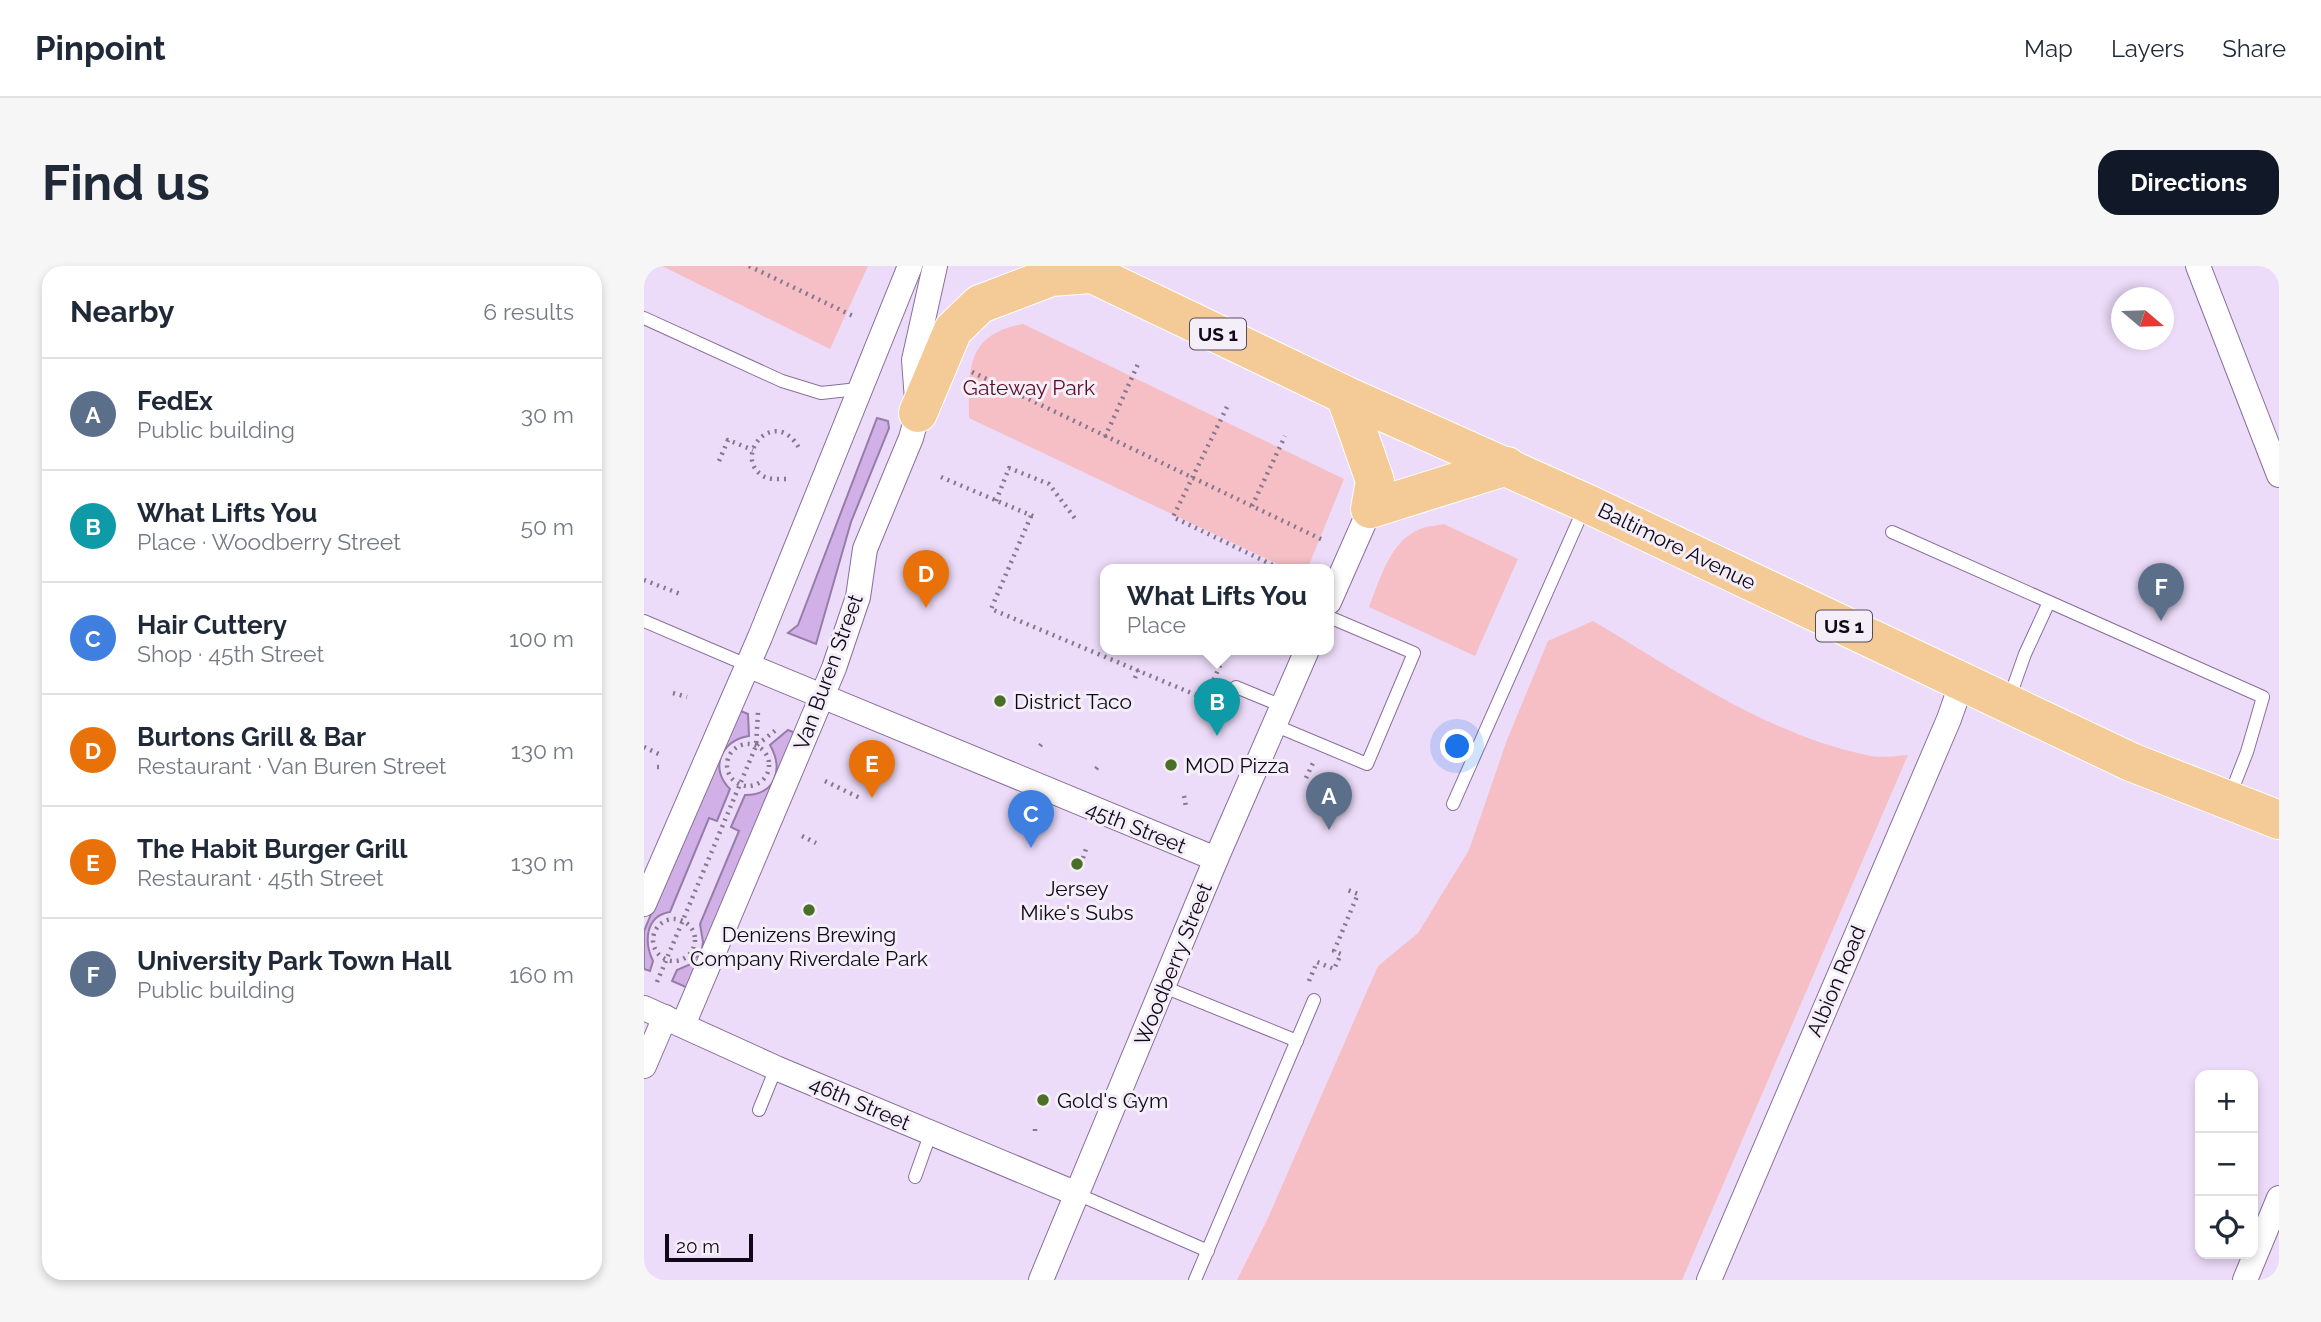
<!DOCTYPE html>
<html lang="en">
<head>
<meta charset="utf-8">
<style>
  :root { --surface:#fff; --page:#f6f6f7; --text:#1f2937; --muted:#747a83; --line:#e0e1e3; --accent:#111827 }
  body { margin:0; font-family:Raleway,sans-serif; background:var(--page); color:var(--text) }
  .controls { position:absolute; right:21px; bottom:21px; display:grid; overflow:hidden; border-radius:14px; box-shadow:0 4px 10px #0003 }
  .controls button { width:63px; height:63px; display:grid; place-items:center; padding:0; border:0; border-bottom:2px solid var(--line); background:var(--surface); color:var(--text); font:35px sans-serif }
  .compass { position:absolute; left:1467px; top:21px; width:63px; height:63px; border-radius:50%; background:var(--surface); box-shadow:0 4px 10px #0003; rotate:109deg }
  .scale { position:absolute; left:21px; bottom:18px; width:88px; box-sizing:border-box; padding-left:7px; border:4px solid #100717; border-top:0; font-size:19px; line-height:24px; white-space:nowrap; color:#100717; -webkit-text-stroke:5px #f4eef8; paint-order:stroke }
  .you { position:absolute; left:814px; top:481px; width:24px; height:24px; margin:-18px; border:5px solid #fff; border-radius:50%; background:#1a73e8; box-shadow:0 0 0 10px #1a73e833 }
  .badge { display:grid; place-items:center; width:46px; height:46px; border-radius:50%; background:var(--accent); color:#fff; font-size:23px; font-weight:700 }
  .pin { position:absolute; translate:-50% -58px; filter:drop-shadow(0 2px 4px #0008) }
  .pin::after { content:''; position:absolute; top:37px; width:24px; height:21px; background:inherit; clip-path:polygon(0 0,100% 0,50% 100%) }
  .popup { position:absolute; left:456px; top:298px; width:234px; height:91px; box-sizing:border-box; display:grid; place-content:center; border-radius:14px; background:var(--surface); filter:drop-shadow(0 2px 5px #0005); font-size:23px; white-space:nowrap; color:var(--muted) }
  .popup b { font-size:26px; color:var(--text) }
  .popup::after { content:''; position:absolute; left:50%; top:100%; margin-left:-14px; border:14px solid transparent; border-top-color:var(--surface) }
  .list { margin:0; padding:0; list-style:none }
  h2 { display:flex; justify-content:space-between; align-items:center; height:91px; margin:0; padding:0 28px; font-size:30px }
  h2 small { font-size:23px; font-weight:400; color:var(--muted) }
  .list li { display:grid; grid-template-columns:46px 1fr auto; gap:21px; align-items:center; box-sizing:border-box; height:112px; padding:0 28px; border-top:2px solid var(--line) }
  .list b { display:block; font-size:26px; white-space:nowrap }
  .list p { margin:0; font-size:23px; white-space:nowrap; color:var(--muted) }
  .list em { font-size:23px; font-style:normal; color:var(--muted) }
  .icon { flex:none; width:38px; height:38px; fill:none; stroke:currentColor; stroke-width:2; stroke-linecap:round; stroke-linejoin:round }
  .map { position:relative; flex:none; width:1635px; height:1014px; overflow:hidden; border-radius:21px }
  header { display:flex; align-items:center; gap:42px; box-sizing:border-box; height:98px; padding:0 35px; background:var(--surface); border-bottom:2px solid var(--line) }
  header strong { font-size:33px }
  nav { display:flex; gap:38px; margin-inline-start:auto; font-size:24px }
  .intro { display:flex; align-items:center; justify-content:space-between; box-sizing:border-box; height:168px; padding:0 42px }
  h1 { margin:0; font-size:49px }
  .button { padding:18px 32px; border-radius:21px; background:var(--accent); color:#fff; font-size:24px; font-weight:700 }
  main { display:flex; gap:42px; padding:0 42px }
  aside { flex:1; background:var(--surface); border-radius:21px; box-shadow:0 4px 10px #0003 }
  .map>svg:first-child { display:block }
</style>
</head>
<body>
<header>
<strong>Pinpoint</strong>
<nav><a>Map</a><a>Layers</a><a>Share</a></nav>
</header>
<div class="intro"><h1>Find us</h1><a class="button">Directions</a></div>
<main>
<aside>
<h2>Nearby<small>6 results</small></h2>
<ul class="list">
<li><span class="badge" style="background:#5c6f8a">A</span><div><b>FedEx</b><p>Public building</p></div><em>30 m</em></li>
<li><span class="badge" style="background:#0f9aa8">B</span><div><b>What Lifts You</b><p>Place · Woodberry Street</p></div><em>50 m</em></li>
<li><span class="badge" style="background:#3f7fe0">C</span><div><b>Hair Cuttery</b><p>Shop · 45th Street</p></div><em>100 m</em></li>
<li><span class="badge" style="background:#e8710a">D</span><div><b>Burtons Grill &amp; Bar</b><p>Restaurant · Van Buren Street</p></div><em>130 m</em></li>
<li><span class="badge" style="background:#e8710a">E</span><div><b>The Habit Burger Grill</b><p>Restaurant · 45th Street</p></div><em>130 m</em></li>
<li><span class="badge" style="background:#5c6f8a">F</span><div><b>University Park Town Hall</b><p>Public building</p></div><em>160 m</em></li>
</ul>
</aside>
<div class="map">
<svg width="1635" height="1014" viewBox="0 0 1635 1014">
  <rect width="100%" height="100%" fill="#eddcf9"/>
  <g fill="#f5bfc5">
    <polygon points="18,0 224,0 186,83"/>
    <path d="M379 58 700 213 663 304H646L325 152C324 104 322 68 379 58Z"/>
    <path d="M800 258 874 293 831 390 725 341C736 314 745 277 774 264 781 260 792 260 800 258Z"/>
    <path d="M949 355C1037 407 1125 470 1227 490 1239 492 1252 490 1264 489L1038 1014H593L623 954 734 700 774 667 825 584 863 474 904 375Z"/>
  </g>
  <g fill="#d0b0e6" stroke="#967da8" stroke-width="2">
    <polygon points="233,152 244,155 245,162 207,256 172,378 144,367 154,359"/>
    <path d="M92 443 104 448 105 470C77 474 65 503 86 523L73 555 65 552 26 646C1 650 0 676 9 695L6 705 0 703V665Z"/>
    <path d="M144 464 156 469 44 722 28 715 33 704 47 698 58 683 59 676 56 658 95 565 87 561 101 529C131 529 140 504 126 479Z"/>
  </g>
  <g fill="none" stroke-linecap="round" stroke-linejoin="round">
    <g stroke="#896f9b" stroke-width="14">
      <g id="lane">
        <polyline points="0,52 138,115 177,127 214,123"/>
        <polyline points="1248,266 1619,431 1603,486 1585,532"/>
        <polyline points="0,355 103,399"/>
        <polyline points="592,421 638,440"/>
        <polyline points="1365,433 1381,388 1405,336"/>
        <polyline points="630,459 723,498 770,387 685,351"/>
        <polyline points="809,538 941,240"/>
        <polyline points="520,721 653,775"/>
        <polyline points="115,844 132,802"/>
        <polyline points="271,911 287,866"/>
        <polyline points="433,928 564,985"/>
        <polyline points="551,1014 670,734"/>
      </g>
    </g>
    <g stroke="#896f9b" stroke-width="26">
      <g id="street">
        <polyline points="1554,0 1635,209"/>
        <polyline points="685,336 726,243"/>
        <polyline points="103,399 572,593"/>
        <polyline points="0,638 116,371 266,0"/>
        <polyline points="0,742 132,802 433,928"/>
        <polyline points="39,759 190,402 214,331 221,283 267,172 274,147 270,94 291,0"/>
        <polyline points="0,800 21,751"/>
        <polyline points="397,1014 572,593 663,384"/>
        <polyline points="1065,1014 1305,453 1318,416"/>
        <polyline points="1601,1014 1635,932"/>
      </g>
    </g>
    <g stroke="#fff" stroke-width="40">
      <g id="primary">
        <polyline points="432,0 701,129 942,237 1487,496 1635,554"/>
        <polyline points="701,129 731,215 726,243 863,200"/>
        <polyline points="274,147 309,64 336,38 407,11 447,8"/>
      </g>
    </g>
    <g stroke="#85778e" stroke-width="4.5" stroke-dasharray="2 5" stroke-linecap="butt">
      <polyline points="105,0 209,50"/>
      <polyline points="328,106 681,275"/>
      <polyline points="583,141 529,251 639,304"/>
      <polyline points="461,171 494,98"/>
      <polyline points="75,195 84,174 109,184"/>
      <polyline points="297,211 391,251"/>
      <path d="M142 213C134 213 126 214 119 210 87 190 131 139 155 182"/>
      <polyline points="352,235 365,202 405,218 433,255"/>
      <polyline points="608,240 641,170"/>
      <polyline points="387,250 347,343 583,442"/>
      <polyline points="0,314 39,329"/>
      <polyline points="491,412 494,404"/>
      <polyline points="29,427 43,431"/>
      <polyline points="561,433 578,395 562,389"/>
      <circle cx="104" cy="499" r="21"/>
      <polyline points="113,479 133,463"/>
      <polyline points="396,480 399,476"/>
      <polyline points="0,481 19,490"/>
      <polyline points="13,501 15,501"/>
      <polyline points="452,503 456,498"/>
      <polyline points="662,512 669,497"/>
      <polyline points="181,515 218,533"/>
      <polyline points="540,530 542,541"/>
      <polyline points="158,570 172,577"/>
      <polyline points="439,592 442,583"/>
      <circle cx="30" cy="674" r="21"/>
      <polyline points="665,715 673,696 690,703 697,688 690,685 714,628 701,623"/>
      <polyline points="13,716 112,480 114,446"/>
      <polyline points="391,863 391,868"/>
    </g>
    <use href="#lane" stroke="#fff" stroke-width="12"/>
    <use href="#street" stroke="#fff" stroke-width="24"/>
    <use href="#primary" stroke="#f4cb97" stroke-width="38"/>
  </g>
  <g fill="#4c6f27" stroke="#f4eef8" stroke-width="2.5">
    <circle cx="356" cy="435" r="7"/>
    <circle cx="527" cy="499" r="7"/>
    <circle cx="433" cy="598" r="7"/>
    <circle cx="165" cy="644" r="7"/>
    <circle cx="399" cy="834" r="7"/>
  </g>
  <g text-anchor="middle" dominant-baseline="central" stroke-width="6" stroke-linejoin="round" paint-order="stroke">
    <g fill="#f4eef8" stroke="#544c5a" stroke-width="2">
      <rect x="546" y="52.5" width="56" height="31" rx="5"/>
      <rect x="1172" y="344.5" width="56" height="31" rx="5"/>
    </g>
    <g font-size="19" font-weight="bold" fill="#100717">
      <text x="574" y="68">US 1</text>
      <text x="1200" y="360">US 1</text>
    </g>
    <g font-size="21" fill="#5c0b22" stroke="#f4eef8">
      <text x="385" y="121">Gateway Park</text>
    </g>
    <g font-size="21" fill="#100717" stroke="#f4eef8">
      <text transform="translate(1033 280) rotate(26)">Baltimore Avenue</text>
      <text transform="translate(184 406) rotate(-70)">Van Buren Street</text>
      <text transform="translate(492 561) rotate(22)">45th Street</text>
      <text transform="translate(529 698) rotate(-68)">Woodberry Street</text>
      <text transform="translate(1192 715) rotate(-67)">Albion Road</text>
      <text transform="translate(216 837) rotate(23)">46th Street</text>
    </g>
    <g font-size="21" fill="#100717" stroke="#f4eef8" text-anchor="start">
      <text x="370" y="435">District Taco</text>
      <text x="541" y="499">MOD Pizza</text>
      <text x="433" y="622" text-anchor="middle">Jersey<tspan x="433" dy="24">Mike's Subs</tspan></text>
      <text x="165" y="668" text-anchor="middle">Denizens Brewing<tspan x="165" dy="24">Company Riverdale Park</tspan></text>
      <text x="413" y="834">Gold's Gym</text>
    </g>
  </g>
</svg>
<div class="controls">
<button>+</button>
<button>−</button>
<button><svg class="icon" aria-label="locate" viewBox="0 0 24 24"><circle cx="12" cy="12" r="6"/><path d="M12 2v4M12 18v4M2 12h4M18 12h4"/></svg></button>
</div>
<svg class="compass" viewBox="-18 -18 36 36"><path d="M0-13l5 13h-10z" fill="#e53935"/><path d="M0 13l5-13h-10z" fill="#747a83"/></svg>
<div class="scale">20 m</div>
<div class="you"></div>
<div class="pin badge" style="left:685px;top:564px;background:#5c6f8a">A</div>
<div class="pin badge" style="left:573px;top:470px;background:#0f9aa8">B</div>
<div class="popup"><b>What Lifts You</b>Place</div>
<div class="pin badge" style="left:387px;top:582px;background:#3f7fe0">C</div>
<div class="pin badge" style="left:282px;top:342px;background:#e8710a">D</div>
<div class="pin badge" style="left:228px;top:532px;background:#e8710a">E</div>
<div class="pin badge" style="left:1517px;top:355px;background:#5c6f8a">F</div>
</div>
</main>
</body>
</html>
